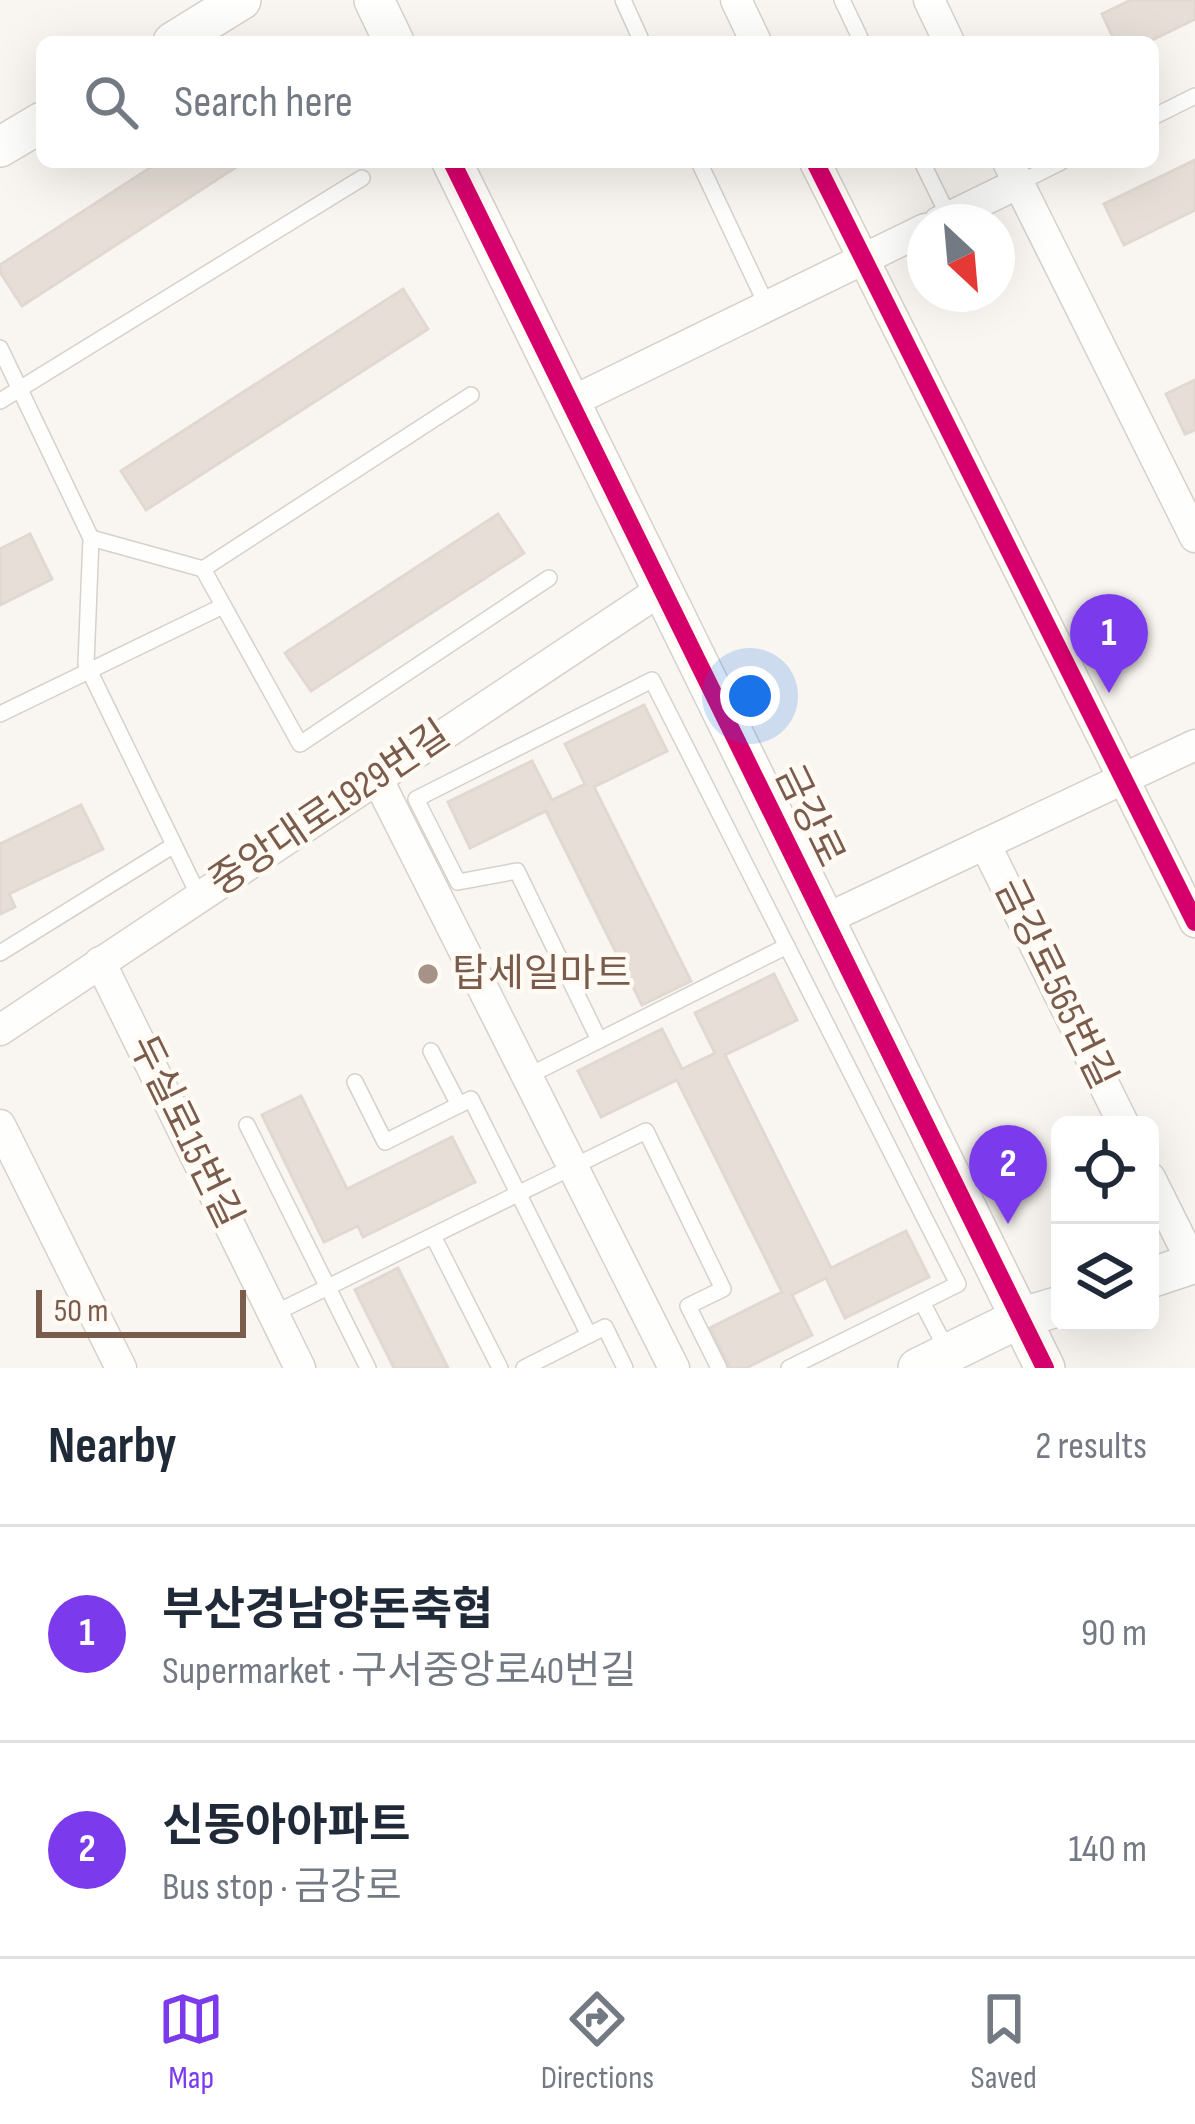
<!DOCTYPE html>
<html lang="en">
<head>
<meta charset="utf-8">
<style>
  :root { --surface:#fff; --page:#f6f6f7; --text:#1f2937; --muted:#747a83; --line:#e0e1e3; --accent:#7c3aed }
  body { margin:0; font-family:"Sofia Sans Condensed","Noto Sans KR",sans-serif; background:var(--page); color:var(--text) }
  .controls { position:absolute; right:36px; bottom:36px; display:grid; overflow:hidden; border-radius:18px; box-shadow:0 12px 48px #0002 }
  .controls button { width:108px; height:108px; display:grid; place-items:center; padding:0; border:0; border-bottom:3px solid var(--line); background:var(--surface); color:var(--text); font:60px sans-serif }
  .compass { position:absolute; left:907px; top:204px; width:108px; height:108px; border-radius:50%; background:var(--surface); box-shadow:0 12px 48px #0002; rotate:154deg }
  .scale { position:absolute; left:36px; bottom:30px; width:210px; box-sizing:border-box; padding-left:12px; border:6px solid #7a5c4d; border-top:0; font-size:33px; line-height:42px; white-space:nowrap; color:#7a5c4d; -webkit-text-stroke:9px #fffaf3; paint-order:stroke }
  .you { position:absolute; left:750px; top:696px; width:42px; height:42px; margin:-30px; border:9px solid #fff; border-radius:50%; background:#1a73e8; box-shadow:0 0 0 18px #1a73e833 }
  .badge { display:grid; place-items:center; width:78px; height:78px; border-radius:50%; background:var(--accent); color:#fff; font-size:39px; font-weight:700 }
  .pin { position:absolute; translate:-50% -99px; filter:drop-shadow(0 3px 6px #0008) }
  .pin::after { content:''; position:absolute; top:63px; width:42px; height:36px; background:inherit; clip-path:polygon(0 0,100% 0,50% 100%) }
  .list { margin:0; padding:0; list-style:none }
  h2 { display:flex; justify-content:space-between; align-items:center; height:156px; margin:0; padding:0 48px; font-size:51px }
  h2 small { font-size:39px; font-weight:400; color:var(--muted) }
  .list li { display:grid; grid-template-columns:78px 1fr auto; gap:36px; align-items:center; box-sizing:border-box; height:216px; padding:0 48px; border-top:3px solid var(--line) }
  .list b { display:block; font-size:45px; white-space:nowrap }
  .list p { margin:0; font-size:39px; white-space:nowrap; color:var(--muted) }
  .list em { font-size:39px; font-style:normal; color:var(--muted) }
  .icon { flex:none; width:66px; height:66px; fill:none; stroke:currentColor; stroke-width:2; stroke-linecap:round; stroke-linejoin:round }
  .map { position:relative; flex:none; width:1195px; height:1368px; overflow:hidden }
  .search { position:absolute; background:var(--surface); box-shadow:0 12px 48px #0002; left:36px; right:36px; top:36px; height:132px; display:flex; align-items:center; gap:30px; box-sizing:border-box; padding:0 42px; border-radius:18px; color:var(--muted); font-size:45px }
  .sheet { height:588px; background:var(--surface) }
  nav { display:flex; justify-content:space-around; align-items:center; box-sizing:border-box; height:168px; border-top:3px solid var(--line); background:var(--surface); font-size:33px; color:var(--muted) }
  nav a { display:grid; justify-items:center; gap:6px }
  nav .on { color:var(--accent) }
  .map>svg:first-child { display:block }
</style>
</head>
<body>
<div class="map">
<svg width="1195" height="1368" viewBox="0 0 1195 1368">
  <rect width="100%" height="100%" fill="#f9f5f0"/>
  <g fill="#e6ded7" stroke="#e2d8d2" stroke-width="3">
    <polygon points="1131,0 1195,0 1195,19 1148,42 1115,42 1102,14"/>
    <polygon points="1195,160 1195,210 1124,245 1104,204"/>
    <polygon points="159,162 244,162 22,306 0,272 0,265"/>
    <polygon points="403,289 428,329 146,510 121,471"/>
    <polygon points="1195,380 1195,430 1185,434 1166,394"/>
    <polygon points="498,514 524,553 311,691 285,653"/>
    <polygon points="30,534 52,579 0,605 0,549"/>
    <polygon points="644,705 667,751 594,787 691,981 642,1005 546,811 470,848 448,802 532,761 552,800 585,784 565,744"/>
    <polygon points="81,805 103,849 9,894 15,907 0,914 0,844"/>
    <polygon points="774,974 797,1020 725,1055 831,1268 906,1231 929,1277 845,1318 826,1278 792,1295 812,1335 746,1368 730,1368 710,1328 782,1292 677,1080 601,1117 578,1071 662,1029 682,1069 715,1053 695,1013"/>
    <polygon points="301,1096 347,1189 452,1137 475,1182 363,1237 358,1226 324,1242 262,1115"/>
    <polygon points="398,1268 448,1368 394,1368 355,1290"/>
  </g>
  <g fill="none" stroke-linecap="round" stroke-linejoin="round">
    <g stroke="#d7d1cb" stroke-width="18">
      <g id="service">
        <polyline points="623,0 642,42"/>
        <polyline points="842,0 862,42"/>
        <polyline points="1153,117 1195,96"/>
        <polyline points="699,162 767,306"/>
        <polyline points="922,162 949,217"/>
        <polyline points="1019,183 1061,162"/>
        <polyline points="0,348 91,538 86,664 199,896"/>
        <polyline points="471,395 203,569 300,744 549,578"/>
        <polyline points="0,401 362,178"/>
        <polyline points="91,538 203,569"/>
        <polyline points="0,714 223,606"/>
        <polyline points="0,953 174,845"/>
        <polyline points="599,1040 517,871 458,882 416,799 652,680 958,1284 922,1302 947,1350"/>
        <polyline points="431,1051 459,1105"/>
        <polyline points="528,1076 787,946"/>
        <polyline points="355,1082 385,1142 471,1099 589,1335 524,1368"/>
        <polyline points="247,1125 368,1368"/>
        <polyline points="433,1236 500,1368"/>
        <polyline points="273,1314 646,1131 723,1289 688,1306 719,1368"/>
        <polyline points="589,1335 605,1327 625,1368"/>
        <polyline points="789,1368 922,1302"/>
      </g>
    </g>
    <g stroke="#d7d1cb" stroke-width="33">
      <g id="minor">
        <polyline points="736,0 756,42"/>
        <polyline points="929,0 949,42"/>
        <polyline points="815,162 1195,922"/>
        <polyline points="1008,162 1195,537"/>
        <polyline points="939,222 1019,183"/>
        <polyline points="569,403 925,229"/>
        <polyline points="377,778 674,1368"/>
        <polyline points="985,844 1124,1125"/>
        <polyline points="824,920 1195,745"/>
        <polyline points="100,962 300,1368"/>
        <polyline points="0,1030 661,590"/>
        <polyline points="0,1125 121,1368"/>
        <polyline points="1150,1178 1193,1264"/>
      </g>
    </g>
    <g stroke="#d7d1cb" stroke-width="42">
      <g id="tertiary">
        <polyline points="374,0 394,42"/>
        <polyline points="173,42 241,0"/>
        <polyline points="0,147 42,122"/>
        <polyline points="452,162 1045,1368"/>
        <polyline points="1150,1278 1195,1263"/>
        <polyline points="918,1368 1020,1318 1060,1306"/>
      </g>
    </g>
    <use href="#service" stroke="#fefefd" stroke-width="15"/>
    <use href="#minor" stroke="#fefefd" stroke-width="30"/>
    <use href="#tertiary" stroke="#fefefd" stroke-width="39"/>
    <g stroke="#fffaf3" stroke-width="26">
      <g id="cycleway">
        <polyline points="452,162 1045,1368"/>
        <polyline points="815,162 1195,922"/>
      </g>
    </g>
    <use href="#cycleway" stroke="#d6006c" stroke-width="18"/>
  </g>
  <circle fill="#a69286" stroke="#fffaf3" stroke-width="4.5" cx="428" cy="974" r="12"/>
  <g text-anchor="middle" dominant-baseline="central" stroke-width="9" stroke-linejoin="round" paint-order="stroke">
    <g font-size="39" fill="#7a5c4d" stroke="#fffaf3">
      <text transform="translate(330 809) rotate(-34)">중앙대로1929번길</text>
      <text transform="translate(809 816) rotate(64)">금강로</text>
      <text transform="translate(1055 984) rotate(64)">금강로565번길</text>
      <text transform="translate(185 1132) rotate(64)">두실로15번길</text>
    </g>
    <g font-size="39" fill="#7a5c4d" stroke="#fffaf3" text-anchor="start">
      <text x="452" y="974">탑세일마트</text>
    </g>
  </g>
</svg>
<div class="controls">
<button><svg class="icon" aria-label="locate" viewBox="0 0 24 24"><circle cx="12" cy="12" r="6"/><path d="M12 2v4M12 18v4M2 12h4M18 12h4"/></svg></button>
<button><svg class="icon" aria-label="layers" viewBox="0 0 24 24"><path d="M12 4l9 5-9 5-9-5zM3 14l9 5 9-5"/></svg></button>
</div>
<svg class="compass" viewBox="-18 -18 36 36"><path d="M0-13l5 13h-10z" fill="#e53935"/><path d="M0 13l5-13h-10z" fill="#747a83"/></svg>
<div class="scale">50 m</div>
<div class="you"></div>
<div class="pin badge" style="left:1109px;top:693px">1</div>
<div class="pin badge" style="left:1008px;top:1224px">2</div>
<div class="search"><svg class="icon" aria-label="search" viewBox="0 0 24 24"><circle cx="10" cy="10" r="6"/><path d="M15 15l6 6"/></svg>Search here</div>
</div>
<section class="sheet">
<h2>Nearby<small>2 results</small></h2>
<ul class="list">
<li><span class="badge">1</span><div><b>부산경남양돈축협</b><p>Supermarket · 구서중앙로40번길</p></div><em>90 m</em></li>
<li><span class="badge">2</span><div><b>신동아아파트</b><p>Bus stop · 금강로</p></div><em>140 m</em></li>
</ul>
</section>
<nav>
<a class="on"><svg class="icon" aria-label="map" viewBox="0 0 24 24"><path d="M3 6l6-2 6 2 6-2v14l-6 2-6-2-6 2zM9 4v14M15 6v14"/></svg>Map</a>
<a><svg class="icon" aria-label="directions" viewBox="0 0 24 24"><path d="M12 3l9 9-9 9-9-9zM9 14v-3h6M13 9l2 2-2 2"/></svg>Directions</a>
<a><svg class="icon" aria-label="saved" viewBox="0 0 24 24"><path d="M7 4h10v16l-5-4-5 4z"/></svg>Saved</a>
</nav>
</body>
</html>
